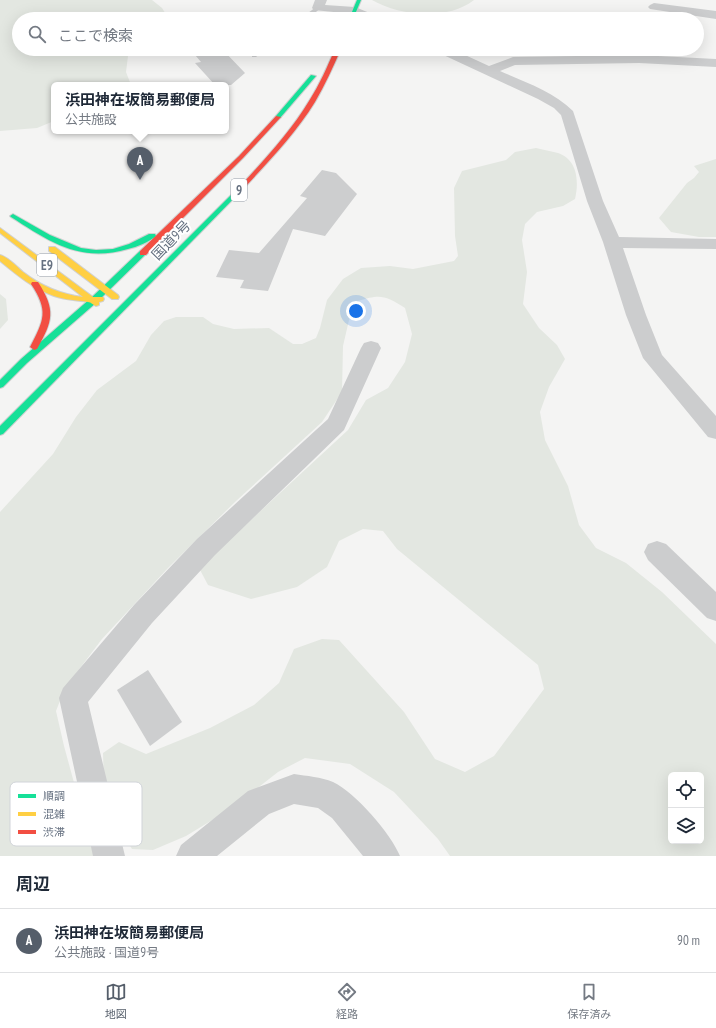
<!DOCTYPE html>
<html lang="ja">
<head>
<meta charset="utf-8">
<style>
  :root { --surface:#fff; --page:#f2f2f3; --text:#1f2937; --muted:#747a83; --line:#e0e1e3; --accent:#555e6a }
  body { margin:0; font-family:"PT Sans Narrow","Noto Sans JP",sans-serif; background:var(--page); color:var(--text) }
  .controls { position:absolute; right:12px; bottom:12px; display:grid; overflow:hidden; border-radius:6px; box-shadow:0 4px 16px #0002 }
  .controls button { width:36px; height:36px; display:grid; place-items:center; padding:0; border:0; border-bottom:1px solid var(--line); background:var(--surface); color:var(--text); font:20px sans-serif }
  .you { position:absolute; left:356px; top:311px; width:14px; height:14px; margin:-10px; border:3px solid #fff; border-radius:50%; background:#1a73e8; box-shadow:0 0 0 6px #1a73e833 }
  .badge { display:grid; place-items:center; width:26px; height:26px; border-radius:50%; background:var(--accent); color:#fff; font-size:13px; font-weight:700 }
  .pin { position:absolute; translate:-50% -33px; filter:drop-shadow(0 1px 2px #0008) }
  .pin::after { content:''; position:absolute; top:21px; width:14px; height:12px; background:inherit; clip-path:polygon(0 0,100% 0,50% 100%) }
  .popup { position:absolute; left:51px; top:82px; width:178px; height:52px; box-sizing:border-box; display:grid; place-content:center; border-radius:6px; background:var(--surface); filter:drop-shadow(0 1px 3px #0005); font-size:13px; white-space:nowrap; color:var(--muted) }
  .popup b { font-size:15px; color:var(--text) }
  .popup::after { content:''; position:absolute; left:50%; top:100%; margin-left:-8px; border:8px solid transparent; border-top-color:var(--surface) }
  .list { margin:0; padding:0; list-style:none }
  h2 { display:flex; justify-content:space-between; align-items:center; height:52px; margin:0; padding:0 16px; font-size:17px }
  h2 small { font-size:13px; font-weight:400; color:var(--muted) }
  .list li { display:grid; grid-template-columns:26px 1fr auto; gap:12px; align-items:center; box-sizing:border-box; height:64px; padding:0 16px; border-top:1px solid var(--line) }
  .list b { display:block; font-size:15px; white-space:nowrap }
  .list p { margin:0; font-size:13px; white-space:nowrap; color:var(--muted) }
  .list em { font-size:13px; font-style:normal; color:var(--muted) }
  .icon { flex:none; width:22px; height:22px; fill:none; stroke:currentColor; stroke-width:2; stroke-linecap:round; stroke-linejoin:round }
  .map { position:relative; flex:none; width:716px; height:856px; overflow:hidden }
  .search { position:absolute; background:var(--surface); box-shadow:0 4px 16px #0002; left:12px; right:12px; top:12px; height:44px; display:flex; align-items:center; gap:10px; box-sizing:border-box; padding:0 14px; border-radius:22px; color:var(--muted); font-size:15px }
  .sheet { height:116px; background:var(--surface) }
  nav { display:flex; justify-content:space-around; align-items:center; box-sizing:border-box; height:56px; border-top:1px solid var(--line); background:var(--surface); font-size:11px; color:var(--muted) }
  nav a { display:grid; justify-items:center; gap:2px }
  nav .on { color:var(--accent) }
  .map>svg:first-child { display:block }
</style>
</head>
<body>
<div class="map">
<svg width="716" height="856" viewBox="0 0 716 856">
  <rect width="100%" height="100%" fill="#f4f4f3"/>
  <g fill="#e3e7e1" fill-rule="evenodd">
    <polygon points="0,0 152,0 162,8 169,19 19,19 19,49 146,49 128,56 126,72 131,85 54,85 54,121 37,128 0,131"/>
    <path d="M372 0H474C447 21 400 16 372 0Z"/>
    <path d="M536 148C543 150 551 151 558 153 578 160 579 182 575 199L563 206 537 212 525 224 522 240 527 272 523 304 539 328 557 345 565 359 549 387 540 412 545 440 568 486 579 525 596 548 626 563 662 592 716 644V856H450L438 839 394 792 350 764 305 758 278 772 232 808 186 836 153 850 132 849 121 831 104 788 103 753 119 742 146 754 210 728 254 705 279 683 294 649 322 639 339 640 404 712 435 759 465 772 494 756 544 689 538 665 397 549 383 531 363 529 339 541 327 567 297 587 251 599 208 585 199 568 348 430 366 400 388 388 405 362 412 334 405 308C385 295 380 294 358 301L349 320 343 346 342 392 322 422 236 501 168 568 102 639 65 688 56 711 64 746 94 856H0V512L53 454 76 417 97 390 136 361 151 335 164 321 176 317H203L213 324 234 329 269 328 293 344H302L316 338 320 328 327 300 343 279 361 268 390 266 413 269 454 261 458 256 455 236 454 188 462 171 506 160 515 152ZM671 775H701V841H671Z"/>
    <polygon points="716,159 716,237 699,237 671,232 659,218 687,183 694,178 699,172 694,166"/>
    <polygon points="0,294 6,299 8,320 0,329"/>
  </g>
  <g fill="#cdcecf">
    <polygon points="190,49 222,49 245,73 231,85 215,85 195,63 201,62"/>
    <polygon points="322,170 336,173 357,194 325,236 293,229 268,291 240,288 244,280 216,277 229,250 259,253 307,198 300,196"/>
    <polygon points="148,670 182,722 150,746 117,690"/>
  </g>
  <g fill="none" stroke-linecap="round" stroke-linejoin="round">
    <g stroke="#d0d1d1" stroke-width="2">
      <g id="fast">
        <polygon points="357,0 361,0 353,19 349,19"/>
        <polygon points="311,75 316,76 280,118 276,118 276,116"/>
        <polygon points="244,183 246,184 246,186 3,434 0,435 0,426 242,184"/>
        <path d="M13 214 50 235 81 248 96 250 113 249 129 244 149 234H155L156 236C149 242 137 247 128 249 80 263 50 242 11 217L10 216Z"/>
        <polygon points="140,251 146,251 147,253 97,302 27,363 3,387 0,388 0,380 21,359 91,298"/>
      </g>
    </g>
    <g stroke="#d0d1d1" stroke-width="2">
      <g id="slow">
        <path d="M0 228 93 297H103L104 299 103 301 99 302V305L96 306C93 305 91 302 88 302 76 300 65 300 54 296 34 289 17 275 0 261V255C8 257 16 266 23 272 41 286 60 294 83 297L0 233Z"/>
        <polygon points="49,247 55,247 118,295 119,297 118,299 112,299 49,251"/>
      </g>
    </g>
    <g stroke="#d0d1d1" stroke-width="2">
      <g id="jam">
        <path d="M335 49H341C333 67 325 85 315 102 296 133 270 160 246 186H242V184C266 158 291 131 309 101 320 84 327 67 335 49Z"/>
        <polygon points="276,116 281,117 243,158 146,255 140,255 140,251 239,156"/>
        <path d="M32 282H38C56 310 53 321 37 349L34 350 30 347C44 320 49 311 31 284Z"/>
      </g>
    </g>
    <g fill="#cccdce" fill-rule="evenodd">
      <polygon points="316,7 321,8 307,19 300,19"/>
      <polygon points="259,49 266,49 256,57 252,57 252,55"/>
    </g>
    <g fill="#cccdce" fill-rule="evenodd">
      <polygon points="315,0 327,0 325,5 355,7 377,16 379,19 363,19 353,14 314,10 312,8"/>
      <polygon points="654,3 716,11 716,19 650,9 648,7 650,5"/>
      <path d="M436 49H452L489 66 513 57 639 55 716 59V67L639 63 515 65 500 71C525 82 554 92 573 111L603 201 619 237 716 239V249L623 248 646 315 662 355 716 416V439L708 437 643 358 626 315 603 242 587 201 561 115 554 108 538 99 437 52Z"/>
      <polygon points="371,341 378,343 381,348 344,430 215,555 152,623 88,702 125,856 93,856 59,698 63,688 134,605 197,539 328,419 361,348 364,343"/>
      <polygon points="657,541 666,544 716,592 716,621 707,618 648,560 644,552 648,544"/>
      <path d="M294 774C307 776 321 777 333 782 355 792 391 834 400 856H363L332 818 318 808 294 804 269 814 217 856H176L181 845 248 791Z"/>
    </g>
    <use href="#fast" fill="#16e098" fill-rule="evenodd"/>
    <use href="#slow" fill="#ffcf43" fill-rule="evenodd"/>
    <use href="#jam" fill="#f24e42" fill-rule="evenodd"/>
  </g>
  <g text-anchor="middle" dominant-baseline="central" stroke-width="4" stroke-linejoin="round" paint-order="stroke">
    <g fill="#fff" stroke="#949ca7" stroke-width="1">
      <rect x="231" y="179" width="16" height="22" rx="3"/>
      <rect x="37" y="254" width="20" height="22" rx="3"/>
    </g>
    <g font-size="13" font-weight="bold" fill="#667181">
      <text x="239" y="190">9</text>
      <text x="47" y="265">E9</text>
    </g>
    <g font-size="14" fill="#667181" stroke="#fff">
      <text transform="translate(171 240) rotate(-46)">国道9号</text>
    </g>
  </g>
  <rect x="10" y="782" width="132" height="64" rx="6" fill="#fff" stroke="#d1d4d9" stroke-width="1"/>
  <rect x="18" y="794" width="18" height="4" fill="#16e098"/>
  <rect x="18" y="812" width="18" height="4" fill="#ffcf43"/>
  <rect x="18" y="830" width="18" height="4" fill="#f24e42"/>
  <g font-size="11" fill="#667181">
    <text x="43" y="800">順調</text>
    <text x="43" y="818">混雑</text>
    <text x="43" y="836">渋滞</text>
  </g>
</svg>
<div class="controls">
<button><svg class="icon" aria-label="locate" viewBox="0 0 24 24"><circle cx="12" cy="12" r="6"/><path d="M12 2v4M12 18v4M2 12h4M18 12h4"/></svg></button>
<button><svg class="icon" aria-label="layers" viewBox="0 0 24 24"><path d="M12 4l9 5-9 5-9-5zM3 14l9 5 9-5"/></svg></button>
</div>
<div class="you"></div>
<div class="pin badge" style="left:140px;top:180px">A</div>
<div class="popup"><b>浜田神在坂簡易郵便局</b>公共施設</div>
<div class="search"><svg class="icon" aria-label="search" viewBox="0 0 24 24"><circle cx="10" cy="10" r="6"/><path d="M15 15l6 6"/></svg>ここで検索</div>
</div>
<section class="sheet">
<h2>周辺<small></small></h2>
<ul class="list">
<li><span class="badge">A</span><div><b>浜田神在坂簡易郵便局</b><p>公共施設 · 国道9号</p></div><em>90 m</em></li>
</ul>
</section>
<nav>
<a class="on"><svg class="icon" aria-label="map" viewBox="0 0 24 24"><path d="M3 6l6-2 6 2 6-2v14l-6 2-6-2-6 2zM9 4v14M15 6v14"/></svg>地図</a>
<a><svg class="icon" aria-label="directions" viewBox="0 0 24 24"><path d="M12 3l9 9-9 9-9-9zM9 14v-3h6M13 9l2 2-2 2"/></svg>経路</a>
<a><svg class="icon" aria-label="saved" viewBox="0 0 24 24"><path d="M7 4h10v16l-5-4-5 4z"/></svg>保存済み</a>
</nav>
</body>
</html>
